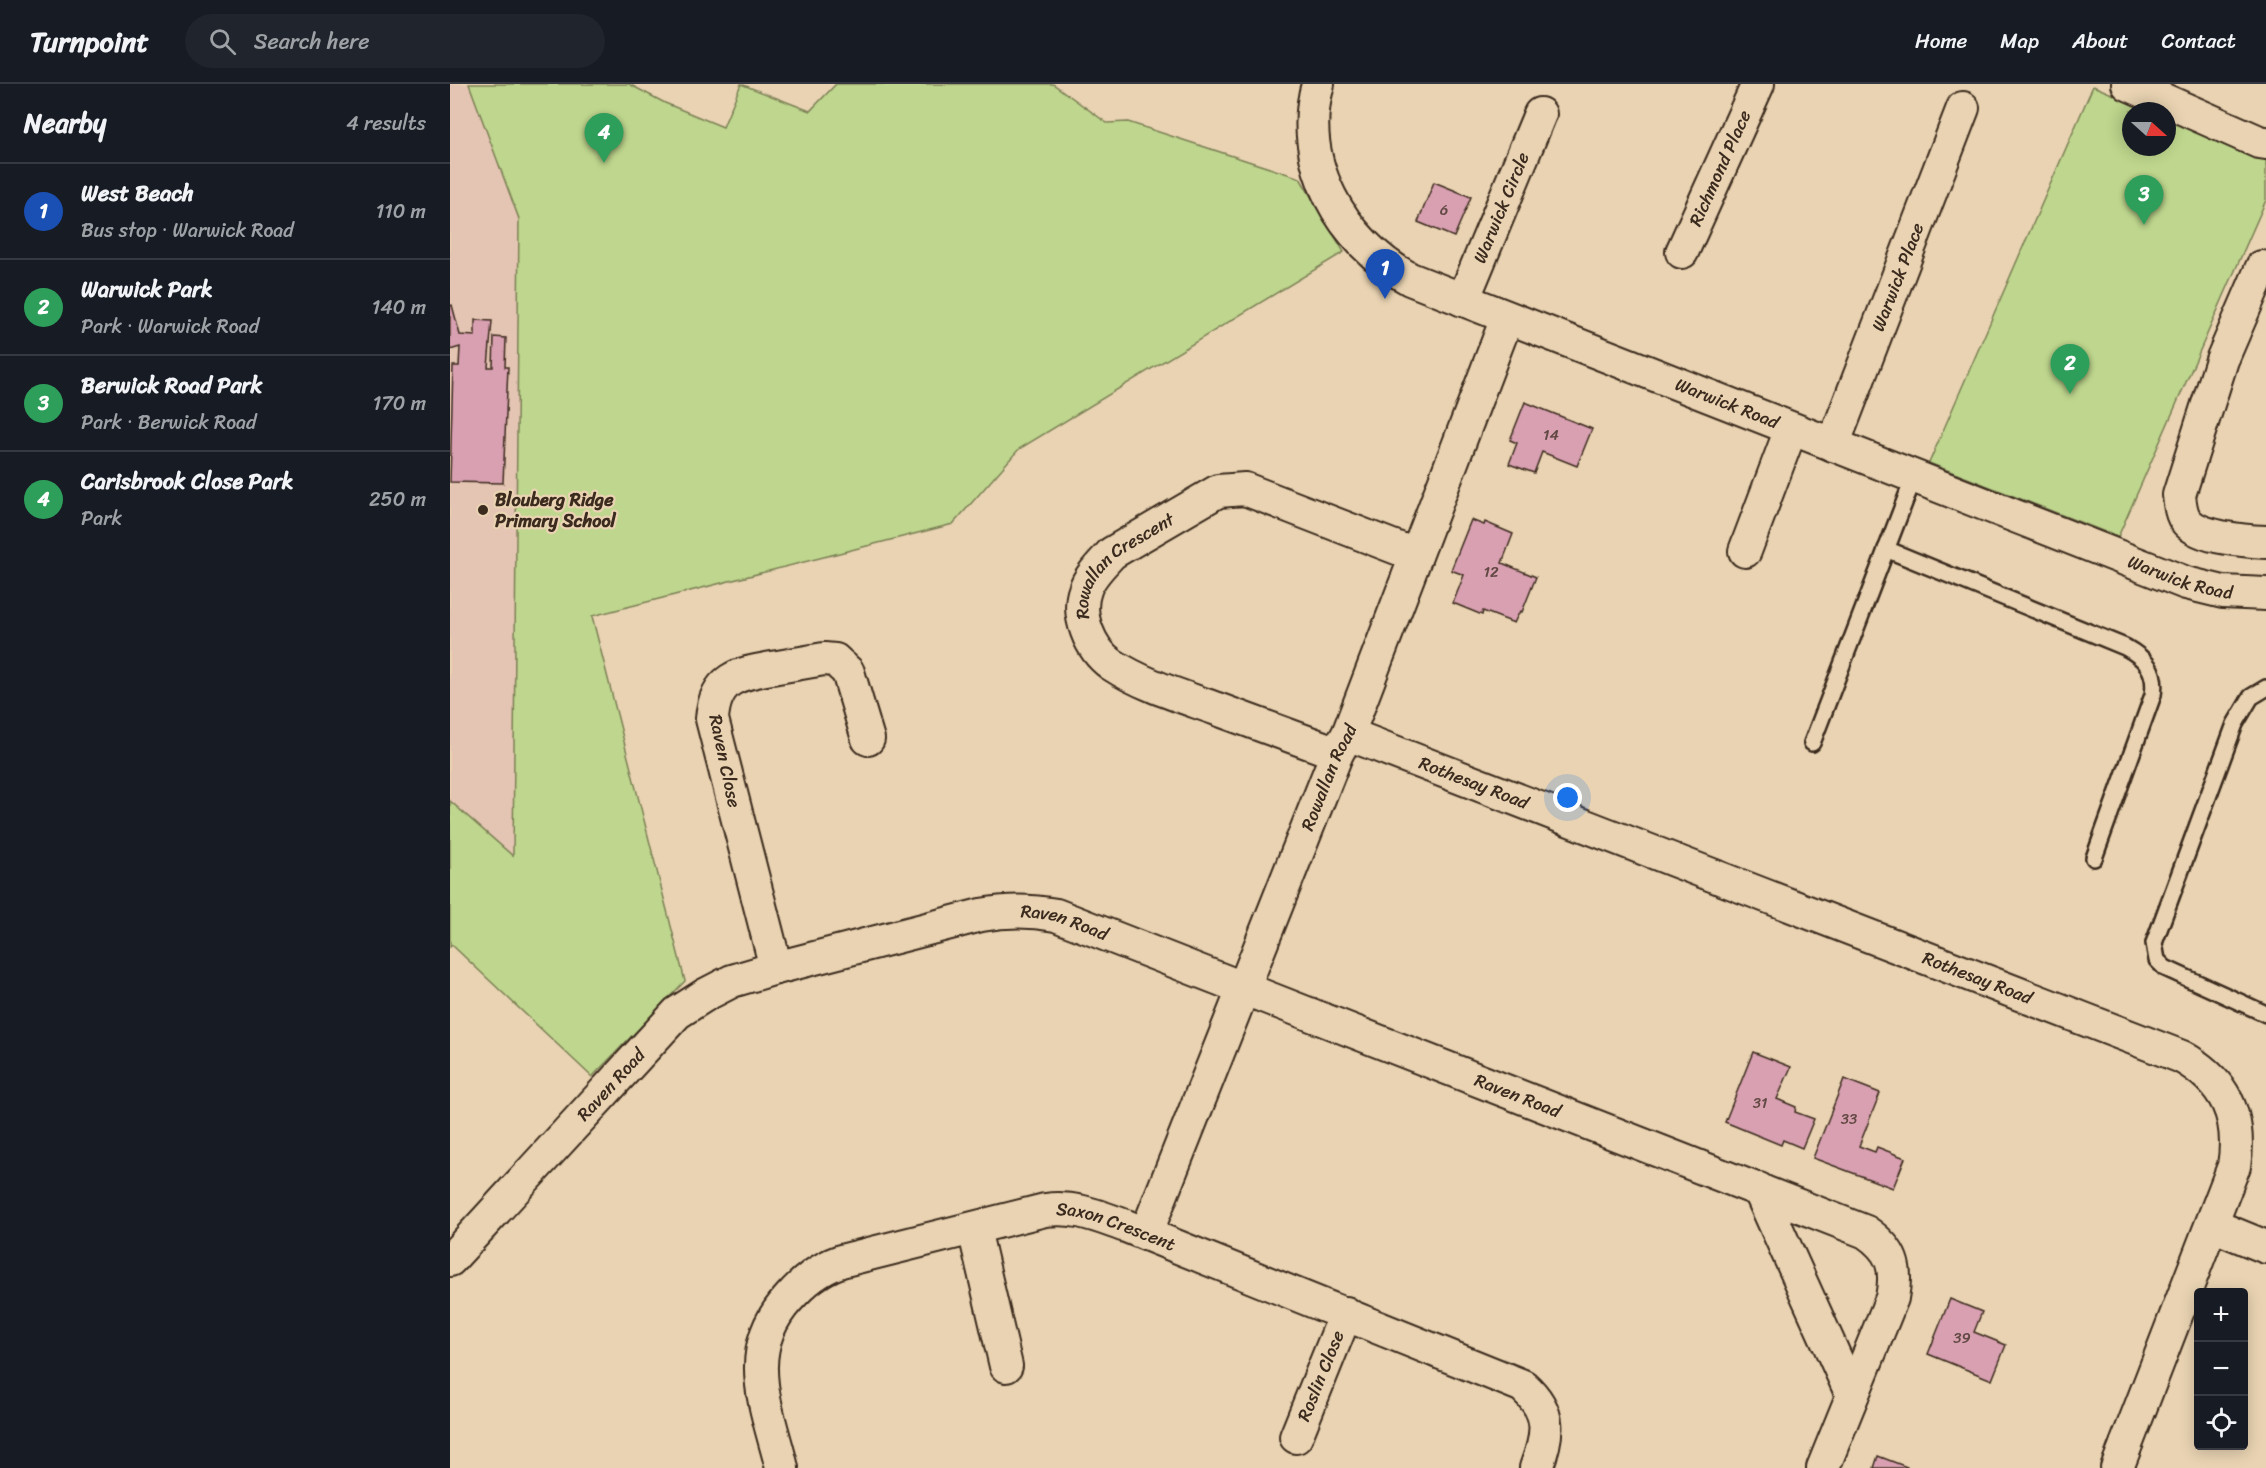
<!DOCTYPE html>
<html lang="en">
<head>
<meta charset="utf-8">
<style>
  :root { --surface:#171b24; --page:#20242c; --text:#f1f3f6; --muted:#9ea1a6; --line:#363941; --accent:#9f9995 }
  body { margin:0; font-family:Sriracha,sans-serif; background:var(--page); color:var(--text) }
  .controls { position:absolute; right:18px; bottom:18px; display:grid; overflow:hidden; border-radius:6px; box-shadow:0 3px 15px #0003 }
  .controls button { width:54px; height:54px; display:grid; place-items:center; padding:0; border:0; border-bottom:2px solid var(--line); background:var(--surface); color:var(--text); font:30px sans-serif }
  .compass { position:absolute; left:1672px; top:18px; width:54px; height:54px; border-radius:50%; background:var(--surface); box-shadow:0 3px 15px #0003; rotate:111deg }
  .you { position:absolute; left:1118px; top:714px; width:21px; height:21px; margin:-15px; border:4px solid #fff; border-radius:50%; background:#1a73e8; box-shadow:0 0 0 9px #1a73e833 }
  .badge { display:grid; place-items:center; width:39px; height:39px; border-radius:50%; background:var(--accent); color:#fff; font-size:20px; font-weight:700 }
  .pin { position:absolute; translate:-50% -50px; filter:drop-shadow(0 2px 3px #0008) }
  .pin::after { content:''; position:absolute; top:32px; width:21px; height:18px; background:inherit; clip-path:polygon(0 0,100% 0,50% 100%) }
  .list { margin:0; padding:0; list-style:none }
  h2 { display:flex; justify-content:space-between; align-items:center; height:78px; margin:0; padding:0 24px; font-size:26px }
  h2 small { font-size:20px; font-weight:400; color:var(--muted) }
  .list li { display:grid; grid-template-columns:39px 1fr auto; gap:18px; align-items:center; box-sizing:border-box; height:96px; padding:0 24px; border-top:2px solid var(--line) }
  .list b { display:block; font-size:22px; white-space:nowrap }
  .list p { margin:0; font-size:20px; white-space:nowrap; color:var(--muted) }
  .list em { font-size:20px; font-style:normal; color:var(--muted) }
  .icon { flex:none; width:33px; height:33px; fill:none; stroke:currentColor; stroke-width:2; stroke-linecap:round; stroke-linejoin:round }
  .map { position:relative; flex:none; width:1816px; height:1384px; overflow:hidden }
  header { display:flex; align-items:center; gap:36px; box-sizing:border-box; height:84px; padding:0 30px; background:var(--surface); border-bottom:2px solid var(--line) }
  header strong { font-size:28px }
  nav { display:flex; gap:33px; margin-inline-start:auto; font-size:21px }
  .search { width:420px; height:54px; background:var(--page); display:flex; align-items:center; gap:15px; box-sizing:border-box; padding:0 21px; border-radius:33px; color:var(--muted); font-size:22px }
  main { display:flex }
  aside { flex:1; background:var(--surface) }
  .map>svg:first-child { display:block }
</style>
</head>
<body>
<header>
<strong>Turnpoint</strong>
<div class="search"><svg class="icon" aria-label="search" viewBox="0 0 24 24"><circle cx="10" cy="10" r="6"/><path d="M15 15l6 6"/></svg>Search here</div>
<nav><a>Home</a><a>Map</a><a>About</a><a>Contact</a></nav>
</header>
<main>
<aside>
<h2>Nearby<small>4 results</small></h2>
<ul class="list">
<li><span class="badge" style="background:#1a4fb4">1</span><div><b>West Beach</b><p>Bus stop · Warwick Road</p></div><em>110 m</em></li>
<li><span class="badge" style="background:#2e9e5b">2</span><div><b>Warwick Park</b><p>Park · Warwick Road</p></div><em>140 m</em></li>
<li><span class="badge" style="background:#2e9e5b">3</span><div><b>Berwick Road Park</b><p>Park · Berwick Road</p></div><em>170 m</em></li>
<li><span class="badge" style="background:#2e9e5b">4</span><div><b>Carisbrook Close Park</b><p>Park</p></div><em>250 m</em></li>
</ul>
</aside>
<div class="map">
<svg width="1816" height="1384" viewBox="0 0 1816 1384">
  <rect width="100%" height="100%" fill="#e9d3b2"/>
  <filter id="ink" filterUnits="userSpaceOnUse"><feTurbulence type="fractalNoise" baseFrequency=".0167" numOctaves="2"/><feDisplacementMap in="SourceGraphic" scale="12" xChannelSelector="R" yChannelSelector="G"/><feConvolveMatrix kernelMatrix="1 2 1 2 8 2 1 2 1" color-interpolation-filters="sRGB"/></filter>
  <g filter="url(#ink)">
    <polygon fill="#e4c4b2" points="0,0 19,0 69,135 63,773 0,717"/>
    <g fill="#bed68d" stroke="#7c8056" stroke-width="1.5">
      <polygon points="19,0 179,0 215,19 273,43 291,0 360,27 386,0 603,0 657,39 678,38 850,94 894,168 569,365 503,440 142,532 235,897 142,993 2,861 0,863 0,717 63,772 69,135"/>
      <polygon points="1643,2 1702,27 1681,27 1681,63 1717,63 1717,33 1816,76 1816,116 1668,453 1479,379"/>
    </g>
    <g fill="#d8a0b1" stroke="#3b2a1e" stroke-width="1.5">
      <polygon points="984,98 1021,113 1004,153 968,138"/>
      <polygon points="2,221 10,251 25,252 25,236 42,237 38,283 43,283 44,253 56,254 55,283 58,283 53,399 0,398 3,282 9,282 10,263 0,266 0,222"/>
      <polygon points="1075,318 1142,345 1127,382 1092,368 1084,389 1059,380 1067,359 1060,356"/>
      <polygon points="1021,436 1034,441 1035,438 1063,450 1052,479 1086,493 1072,528 1070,527 1064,539 1033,527 1032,531 1003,519 1014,491 1001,486"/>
      <polygon points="1303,968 1341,983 1327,1015 1346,1023 1345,1028 1364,1035 1352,1064 1333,1056 1331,1061 1275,1038"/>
      <polygon points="1394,995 1430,1009 1409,1062 1425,1068 1427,1063 1455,1074 1443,1104 1363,1074"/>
      <polygon points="1500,1215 1532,1228 1524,1248 1556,1261 1542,1296 1478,1270"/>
      <polygon points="1428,1372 1457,1383 1457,1384 1424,1384"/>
    </g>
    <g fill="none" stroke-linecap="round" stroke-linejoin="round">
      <g stroke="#3b2a1e" stroke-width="20">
        <g id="lane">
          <path d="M1436 465 1675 563C1695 574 1707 586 1703 611L1644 774"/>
          <polyline points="1816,604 1801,613 1785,640 1704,859 1707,876 1715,884 1816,930"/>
          <polyline points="1362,659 1464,393"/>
        </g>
      </g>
      <g stroke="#3b2a1e" stroke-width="36">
        <g id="street">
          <path id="s1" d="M868 0C846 78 892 158 960 195L1736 499 1773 508 1816 510"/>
          <polyline points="1678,0 1809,58 1816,59"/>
          <path id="s2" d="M1232 168 1308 0"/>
          <path d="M1812 183 1772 276 1729 411C1730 421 1731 431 1737 438 1751 454 1796 457 1816 458"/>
          <path id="s3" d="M1013 216 1090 30"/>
          <path id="s4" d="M1383 361 1513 24"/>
          <polyline points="1295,467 1341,345"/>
          <path id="s5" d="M898 650 1732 973C1776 998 1792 1033 1784 1082L1667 1384"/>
          <path id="s6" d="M887 669C847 654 807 640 767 625 731 612 693 601 661 580 640 565 626 531 635 506 639 492 653 479 662 469L768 407 795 405 965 471"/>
          <path d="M326 884 262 635C265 594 287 590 322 584 340 581 357 578 374 575L385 576 398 588 418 655"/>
          <polyline points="1309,1105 1402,1311"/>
          <polyline points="1762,1141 1816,1163"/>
          <polyline points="524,1145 556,1282"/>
          <path id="s7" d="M696 1150 887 669 898 650 1057 234"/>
          <path id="s8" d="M0 1176 227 929 255 911 282 897 326 884 531 831C557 826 580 826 606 831L1416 1148C1442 1166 1448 1183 1442 1214L1373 1384"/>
          <path id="s9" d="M846 1353 896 1229"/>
          <path id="s10" d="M332 1384C317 1323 290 1267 339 1214 354 1197 369 1185 391 1177L595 1126C626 1122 647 1132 676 1142L1073 1302C1102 1328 1099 1350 1086 1384"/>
        </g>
      </g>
      <use href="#lane" stroke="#e9d3b2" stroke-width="15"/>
      <use href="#street" stroke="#e9d3b2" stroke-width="32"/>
    </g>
  </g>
  <circle fill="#3b2a1e" stroke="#e9d3b2" stroke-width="2" cx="33" cy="426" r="6"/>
  <g text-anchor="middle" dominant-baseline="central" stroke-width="4.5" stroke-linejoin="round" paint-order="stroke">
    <g font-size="15" fill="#624843">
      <text x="994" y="126">6</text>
      <text x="1101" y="351">14</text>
      <text x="1041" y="488">12</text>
      <text x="1310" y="1019">31</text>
      <text x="1399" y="1035">33</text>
      <text x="1512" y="1254">39</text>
    </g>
    <g font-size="18" fill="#3b2a1e" stroke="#e9d3b2">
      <text stroke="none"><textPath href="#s2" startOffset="92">Richmond Place</textPath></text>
      <text stroke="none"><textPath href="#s3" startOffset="100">Warwick Circle</textPath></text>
      <text stroke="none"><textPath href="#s4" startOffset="180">Warwick Place</textPath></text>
      <text stroke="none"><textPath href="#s1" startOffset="573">Warwick Road</textPath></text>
      <text stroke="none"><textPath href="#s6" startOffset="370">Rowallan Crescent</textPath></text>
      <text stroke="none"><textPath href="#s1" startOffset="1059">Warwick Road</textPath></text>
      <text transform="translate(275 677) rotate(78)">Raven Close</text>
      <text stroke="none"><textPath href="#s7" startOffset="492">Rowallan Road</textPath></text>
      <text stroke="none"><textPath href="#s5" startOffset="135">Rothesay Road</textPath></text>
      <text stroke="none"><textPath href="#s8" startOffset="742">Raven Road</textPath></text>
      <text stroke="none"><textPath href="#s5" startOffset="675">Rothesay Road</textPath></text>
      <text stroke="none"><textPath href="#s8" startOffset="238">Raven Road</textPath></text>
      <text stroke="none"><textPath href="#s8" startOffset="1228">Raven Road</textPath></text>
      <text stroke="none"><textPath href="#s10" startOffset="528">Saxon Crescent</textPath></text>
      <text stroke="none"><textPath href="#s9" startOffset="66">Roslin Close</textPath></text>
    </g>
    <g font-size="18" font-weight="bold" fill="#3b2a1e" stroke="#e9d3b2" text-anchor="start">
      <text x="45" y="416">Blouberg Ridge<tspan x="45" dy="21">Primary School</tspan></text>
    </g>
  </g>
</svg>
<div class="controls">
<button>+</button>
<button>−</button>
<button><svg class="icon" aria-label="locate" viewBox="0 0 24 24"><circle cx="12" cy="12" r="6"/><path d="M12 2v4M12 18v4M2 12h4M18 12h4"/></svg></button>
</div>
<svg class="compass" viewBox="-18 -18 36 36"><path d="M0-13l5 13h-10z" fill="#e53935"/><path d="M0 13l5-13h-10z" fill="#9ea1a6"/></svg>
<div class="you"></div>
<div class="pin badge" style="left:935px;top:215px;background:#1a4fb4">1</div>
<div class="pin badge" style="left:1620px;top:310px;background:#2e9e5b">2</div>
<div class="pin badge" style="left:1694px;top:141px;background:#2e9e5b">3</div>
<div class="pin badge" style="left:154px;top:79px;background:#2e9e5b">4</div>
</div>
</main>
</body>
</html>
